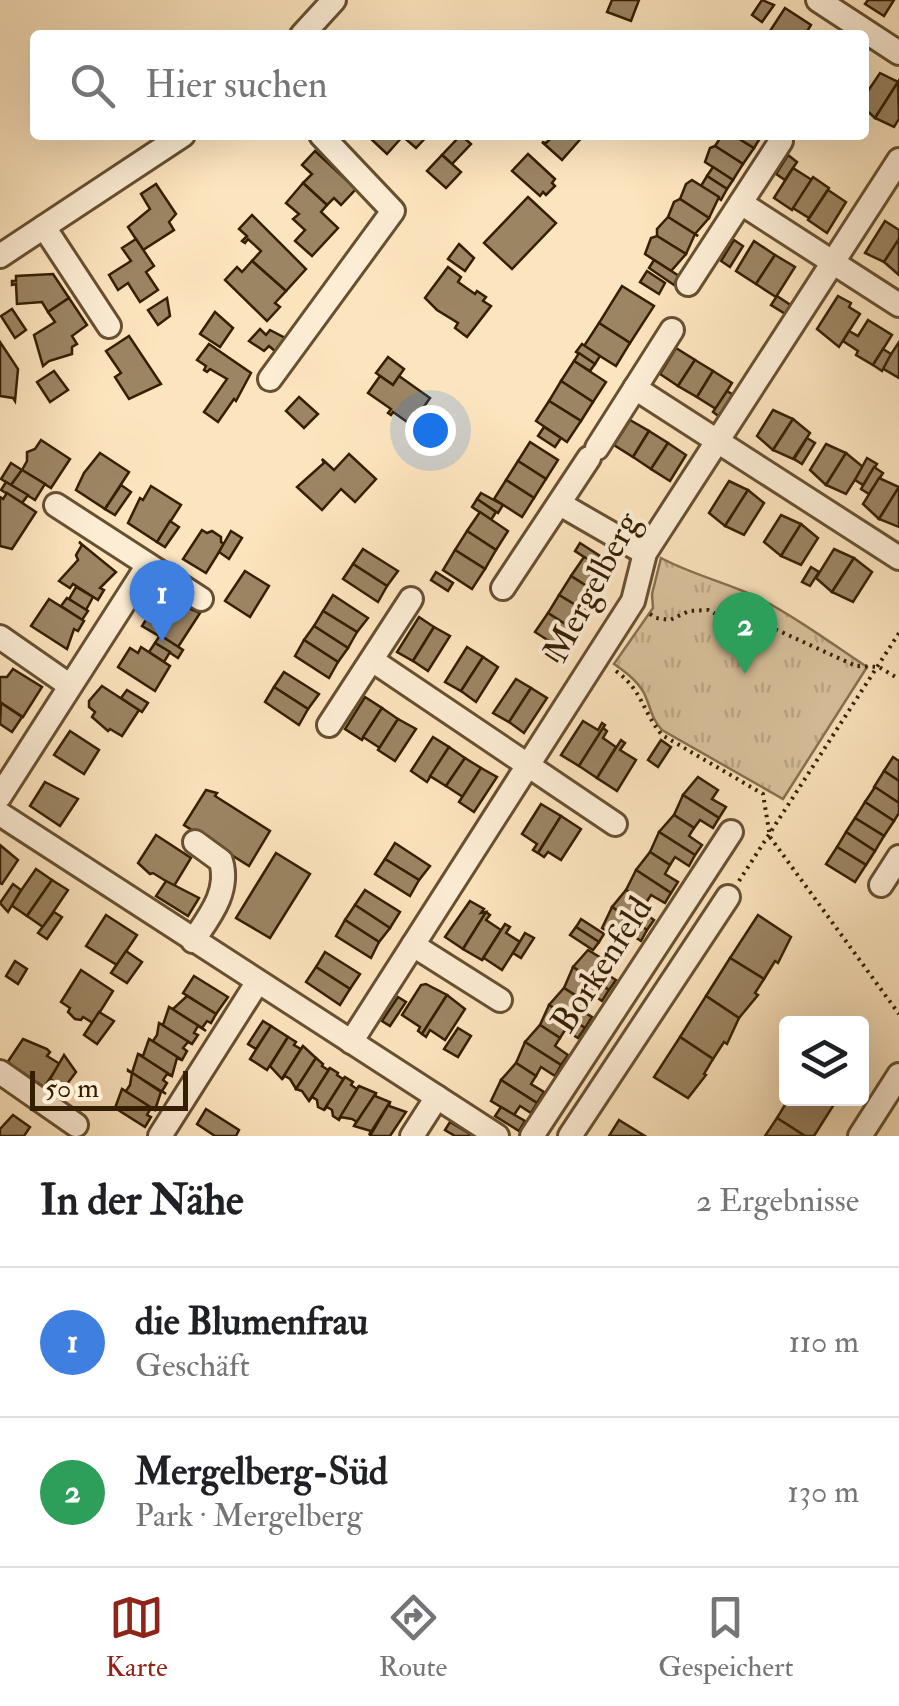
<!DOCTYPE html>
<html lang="de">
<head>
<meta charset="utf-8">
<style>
  :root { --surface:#fff; --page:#f6f6f6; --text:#202124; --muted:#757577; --line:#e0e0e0; --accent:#8f2418 }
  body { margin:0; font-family:"IM FELL Double Pica",serif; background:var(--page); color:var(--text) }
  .controls { position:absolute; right:30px; bottom:30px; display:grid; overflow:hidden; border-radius:10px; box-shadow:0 10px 40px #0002 }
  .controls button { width:90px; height:90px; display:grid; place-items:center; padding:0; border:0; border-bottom:2px solid var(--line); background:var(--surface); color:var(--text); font:50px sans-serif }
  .scale { position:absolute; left:30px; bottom:25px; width:158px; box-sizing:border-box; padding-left:10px; border:5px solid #351f01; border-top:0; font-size:28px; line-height:35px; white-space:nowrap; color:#351f01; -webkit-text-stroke:8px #fdedd5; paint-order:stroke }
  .you { position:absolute; left:430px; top:430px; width:35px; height:35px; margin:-25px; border:8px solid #fff; border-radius:50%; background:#1a73e8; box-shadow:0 0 0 15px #1a73e833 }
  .badge { display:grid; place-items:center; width:65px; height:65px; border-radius:50%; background:var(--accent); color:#fff; font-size:32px; font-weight:700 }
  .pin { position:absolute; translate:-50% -82px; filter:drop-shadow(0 2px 5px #0008) }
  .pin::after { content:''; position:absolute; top:52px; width:35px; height:30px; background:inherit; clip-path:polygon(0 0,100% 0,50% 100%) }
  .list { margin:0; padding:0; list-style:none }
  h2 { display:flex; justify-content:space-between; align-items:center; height:130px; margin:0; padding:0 40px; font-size:42px }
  h2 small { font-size:32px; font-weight:400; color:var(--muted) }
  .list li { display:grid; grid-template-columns:65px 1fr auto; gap:30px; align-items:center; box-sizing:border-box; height:150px; padding:0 40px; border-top:2px solid var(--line) }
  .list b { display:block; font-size:38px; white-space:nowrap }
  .list p { margin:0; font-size:32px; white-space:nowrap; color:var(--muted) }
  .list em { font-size:32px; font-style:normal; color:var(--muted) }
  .icon { flex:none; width:55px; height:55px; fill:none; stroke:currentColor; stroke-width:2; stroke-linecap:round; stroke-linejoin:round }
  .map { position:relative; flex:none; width:899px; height:1136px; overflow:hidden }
  .search { position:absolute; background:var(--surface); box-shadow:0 10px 40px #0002; left:30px; right:30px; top:30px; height:110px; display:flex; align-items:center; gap:25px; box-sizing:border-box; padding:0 35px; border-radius:10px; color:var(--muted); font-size:38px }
  .sheet { height:430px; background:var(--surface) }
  nav { display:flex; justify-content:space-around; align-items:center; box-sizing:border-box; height:140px; border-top:2px solid var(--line); background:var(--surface); font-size:28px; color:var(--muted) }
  nav a { display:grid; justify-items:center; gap:5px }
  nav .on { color:var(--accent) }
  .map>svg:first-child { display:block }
</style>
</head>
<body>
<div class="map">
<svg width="899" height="1136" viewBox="0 0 899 1136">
  <defs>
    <pattern id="park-tufts" width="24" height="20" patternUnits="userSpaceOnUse" patternTransform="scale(2.5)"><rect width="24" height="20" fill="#dac39e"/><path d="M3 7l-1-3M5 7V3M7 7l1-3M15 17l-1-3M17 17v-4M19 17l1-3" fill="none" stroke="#bca786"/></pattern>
  </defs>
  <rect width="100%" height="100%" fill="#fce4be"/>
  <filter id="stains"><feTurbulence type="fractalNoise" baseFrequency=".002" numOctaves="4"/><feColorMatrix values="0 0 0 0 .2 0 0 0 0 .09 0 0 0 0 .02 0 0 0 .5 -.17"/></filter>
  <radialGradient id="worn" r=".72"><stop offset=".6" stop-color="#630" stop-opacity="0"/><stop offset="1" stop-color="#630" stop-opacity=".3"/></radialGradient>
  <path fill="url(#park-tufts)" stroke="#887150" stroke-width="2.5" d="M661 558C691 574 724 582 755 596 794 616 831 643 867 667L783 799 662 730C651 718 651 708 644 693 637 680 625 672 614 664L653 608 652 594Z"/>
  <g fill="#9c8563" stroke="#351f01" stroke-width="2.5">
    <polygon points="612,0 639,0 631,21 607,12"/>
    <polygon points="762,0 774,5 762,22 752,15"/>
    <polygon points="868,0 894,0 884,16 865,4"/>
    <polygon points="785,8 811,25 805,35 775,35 770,31"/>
    <polygon points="880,73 898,82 875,118 864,108 864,97"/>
    <polygon points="898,82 899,119 894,127 875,118"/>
    <polygon points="372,135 401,135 403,136 387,154 370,138"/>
    <polygon points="401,135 428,135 416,148"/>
    <polygon points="461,135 471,144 452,164 442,155"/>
    <polygon points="554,135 584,135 562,160 542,142 546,143"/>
    <polygon points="722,135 733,135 754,148 743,164 715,146"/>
    <polygon points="733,135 762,135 754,148"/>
    <polygon points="715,146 743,164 733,180 705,162 710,148"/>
    <polygon points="315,151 356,189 341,205 334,198 327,205 303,183 312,174 302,165"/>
    <polygon points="528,154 555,179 552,183 555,186 546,195 543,192 540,196 512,171"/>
    <polygon points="442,155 461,172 446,188 427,171"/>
    <polygon points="788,155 797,162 785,180 776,174"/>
    <polygon points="713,167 733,180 727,189 707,176"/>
    <polygon points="793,168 812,180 792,210 774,198"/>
    <polygon points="707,176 727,189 721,200 701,186"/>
    <polygon points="813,177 829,188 809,218 793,208"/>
    <polygon points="692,180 719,197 709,218 680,199 686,184"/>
    <polygon points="303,183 327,205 321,212 338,228 312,256 295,241 305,230 293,219 299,214 286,203"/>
    <polygon points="156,184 176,214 169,222 174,230 143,250 128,227 150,209 141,194"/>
    <polygon points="828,190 846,202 827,233 808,220"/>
    <polygon points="528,197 556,223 512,269 484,243"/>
    <polygon points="680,199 709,218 695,234 698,236 668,217 674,202"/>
    <polygon points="252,215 306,269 286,291 252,261 261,251 248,239 245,243 242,241 247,236 239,229"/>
    <polygon points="668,217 698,236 695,234 686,254 657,236 657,229"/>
    <polygon points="885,221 899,230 899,239 884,262 865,253"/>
    <polygon points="657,236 686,254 671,271 645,254 651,238"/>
    <polygon points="136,239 154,266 146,272 158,290 140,302 128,283 118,290 109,275 131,261 122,248"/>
    <polygon points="899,239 899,275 884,262"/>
    <polygon points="734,240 743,246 730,267 721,261"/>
    <polygon points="754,241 775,255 756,284 736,271"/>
    <polygon points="459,244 474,258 465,271 448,259"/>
    <polygon points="775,255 795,267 776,297 756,284"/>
    <polygon points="654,260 679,276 674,285 649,268"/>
    <polygon points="252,261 286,291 275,303 280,307 267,321 225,280 237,267 242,272"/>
    <polygon points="448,267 461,277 458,282 475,294 477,291 486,297 483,301 491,306 467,337 455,328 458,323 437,310 425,298"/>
    <polygon points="647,271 665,283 659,294 640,282"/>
    <polygon points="53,274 69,298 48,312 42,302 17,304 16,284 12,285 12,281 16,281 16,276"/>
    <polygon points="622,286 654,306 630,343 599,323"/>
    <polygon points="777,296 792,306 787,315 771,305"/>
    <polygon points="838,296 851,303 849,307 860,314 839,347 817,329"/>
    <polygon points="69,298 87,325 72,336 77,344 72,347 72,354 49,361 43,366 34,335 55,322 48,312"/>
    <polygon points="167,298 170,316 158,325 148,310"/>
    <polygon points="12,309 26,330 15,338 1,316"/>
    <polygon points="215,312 233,328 220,347 200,334"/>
    <polygon points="868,320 892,335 873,365 856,355 858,351 843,341 849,331 858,336"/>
    <polygon points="599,323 630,343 616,366 584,346"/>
    <polygon points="260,329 266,335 270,330 287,339 276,352 269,346 264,351 249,341"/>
    <polygon points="129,336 161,384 129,399 115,377 121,373 106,351"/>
    <polygon points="0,342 18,369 15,401 13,398 0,396"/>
    <polygon points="899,342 899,378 882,368"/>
    <polygon points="209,344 251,373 236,401 234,399 218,422 204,412 227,379 210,369 207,372 204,370 206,366 197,360"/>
    <polygon points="582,344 600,356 595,364 576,352"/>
    <polygon points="676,348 695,360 678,386 660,374"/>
    <polygon points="883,349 891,354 882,371 873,365"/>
    <polygon points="579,353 595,364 590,371 574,361"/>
    <polygon points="388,357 404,369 393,385 376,373"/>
    <polygon points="695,360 713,371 697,397 678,386"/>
    <polygon points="574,361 606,382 593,402 561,381"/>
    <polygon points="54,371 68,390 50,402 37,382"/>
    <polygon points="713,371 732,383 716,409 697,397"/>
    <polygon points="380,376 393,385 399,376 430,398 407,431 410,424 393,412 391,415 388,413 391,409 368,393"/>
    <polygon points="561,381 593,402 581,421 549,401"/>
    <polygon points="727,391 735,396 721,418 713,412"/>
    <polygon points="299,397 318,414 304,428 286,411"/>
    <polygon points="549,401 581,421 567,442 536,421"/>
    <polygon points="773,410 793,419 773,450 757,436"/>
    <polygon points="793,419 810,433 793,459 773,450"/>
    <polygon points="630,420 649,431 633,457 614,445"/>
    <polygon points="544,427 561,438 555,447 538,436"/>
    <polygon points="649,431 668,443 651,469 633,457"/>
    <polygon points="807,438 815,443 802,464 794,459"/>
    <polygon points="41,440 70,459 51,488 22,470 27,461 27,452 35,449"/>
    <polygon points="530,442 558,460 546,479 518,461"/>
    <polygon points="668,443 686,455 670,481 651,469"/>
    <polygon points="826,444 846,453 826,485 810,470"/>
    <polygon points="100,453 129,472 105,509 76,490 84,473"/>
    <polygon points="846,453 863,467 846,494 826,485"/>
    <polygon points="349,454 376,479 355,502 341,489 322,510 297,487 324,463 322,459 334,470"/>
    <polygon points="867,458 877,464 863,485 855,480"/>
    <polygon points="518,461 546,479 534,498 506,480"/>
    <polygon points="11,463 22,470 11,485 1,479"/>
    <polygon points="874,467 883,473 869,494 861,489"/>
    <polygon points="22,470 45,484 35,500 11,485"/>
    <polygon points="879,478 899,487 879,519 863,504"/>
    <polygon points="506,480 534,498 522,517 494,499"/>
    <polygon points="729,481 748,490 725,526 709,513"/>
    <polygon points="6,482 28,495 22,503 1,490"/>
    <polygon points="121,485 131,492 115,515 105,509"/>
    <polygon points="151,486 181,505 157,542 128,523 140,498 143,500"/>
    <polygon points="899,487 899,527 879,519"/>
    <polygon points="748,490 764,503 744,535 725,526"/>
    <polygon points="7,493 36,512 12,549 0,546 0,497 3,499"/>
    <polygon points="481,493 503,505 498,513 477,499"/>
    <polygon points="477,499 496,512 491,520 472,507"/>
    <polygon points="480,512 508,531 496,550 467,531"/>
    <polygon points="781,515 801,524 781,556 764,542"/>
    <polygon points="170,521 179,527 165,547 157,542"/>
    <polygon points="801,524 818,538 801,565 781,556"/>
    <polygon points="202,530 207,533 212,531 221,537 221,542 224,544 206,573 183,559"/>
    <polygon points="231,531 242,538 229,559 219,552"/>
    <polygon points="467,531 496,550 485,569 455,550"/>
    <polygon points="79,542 116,572 100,588 104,590 98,600 73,584 70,588 59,581 78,560 76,555 82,545"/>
    <polygon points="580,543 600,556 595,564 575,551"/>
    <polygon points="363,549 398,571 387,586 353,564"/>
    <polygon points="834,549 854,558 832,592 816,578"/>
    <polygon points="455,550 485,569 472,589 443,570"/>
    <polygon points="584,557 612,574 599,594 571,576"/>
    <polygon points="854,558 872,572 853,602 832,592"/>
    <polygon points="353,564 387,586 378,602 343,579"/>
    <polygon points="811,567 819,572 810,586 802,582"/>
    <polygon points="245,571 269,586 250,617 225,601"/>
    <polygon points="436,572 453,583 448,591 431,580"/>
    <polygon points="571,576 599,594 587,612 559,595"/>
    <polygon points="76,587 93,597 86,610 69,599"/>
    <polygon points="164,591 181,601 179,604 200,613 178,647 142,626"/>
    <polygon points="333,595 368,618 357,632 323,611"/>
    <polygon points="559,595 587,612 576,631 548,613"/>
    <polygon points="67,598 88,611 82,620 61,606"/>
    <polygon points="49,599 84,621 78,631 74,629 67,649 31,626"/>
    <polygon points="323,611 357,632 348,648 314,626"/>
    <polygon points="548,613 576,631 563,650 535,632"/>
    <polygon points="419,617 434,627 413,661 397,652"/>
    <polygon points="314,626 348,648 338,662 304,640"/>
    <polygon points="434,627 450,636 428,671 413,661"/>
    <polygon points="160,635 183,650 178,658 155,643"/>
    <polygon points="304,640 338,662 329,678 295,656"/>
    <polygon points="155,643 170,652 164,662 149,652"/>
    <polygon points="552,643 563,650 557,661 545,653"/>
    <polygon points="141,647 170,666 155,691 118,667 130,648 138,653"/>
    <polygon points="467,647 483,657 461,691 445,682"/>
    <polygon points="483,657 498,667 476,702 461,691"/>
    <polygon points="13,669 42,687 23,717 0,702 0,677 7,677"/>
    <polygon points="284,672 319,694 308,709 274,687"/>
    <polygon points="516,679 531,688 509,722 493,713"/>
    <polygon points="102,686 139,710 122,736 110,729 108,731 92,717 95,712 89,707 89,701"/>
    <polygon points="274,687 308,709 299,725 265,702"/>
    <polygon points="531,688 547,698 524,733 509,722"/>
    <polygon points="127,690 148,703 142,712 121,698"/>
    <polygon points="365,697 382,708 362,740 345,729"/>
    <polygon points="1,703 22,717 12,732 0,724"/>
    <polygon points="382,708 398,719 380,748 363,737"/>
    <polygon points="398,719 416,729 395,761 378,750"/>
    <polygon points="583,721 598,730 602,723 605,725 579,766 561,755"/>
    <polygon points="603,728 607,731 603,738 616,747 597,778 579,766"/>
    <polygon points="70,731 99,750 84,774 54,755"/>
    <polygon points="433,737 449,747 427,782 411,771"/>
    <polygon points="621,740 625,743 620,750 636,760 617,791 597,778"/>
    <polygon points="661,740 671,747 658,767 648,760"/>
    <polygon points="449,747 465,758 446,786 430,776"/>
    <polygon points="893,757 899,761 899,781 884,771"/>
    <polygon points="465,758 481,768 463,797 446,786"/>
    <polygon points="481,768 497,777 474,812 459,802"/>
    <polygon points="884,771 899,781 899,803 874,787"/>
    <polygon points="698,777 718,790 712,799 726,807 719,818 683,795"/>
    <polygon points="45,782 78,799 60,826 30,806"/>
    <polygon points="875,787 899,803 899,813 894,821 865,802"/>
    <polygon points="206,790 217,793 215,796 270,831 249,866 184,825"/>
    <polygon points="683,795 719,818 713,828 700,820 694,828 674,815"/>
    <polygon points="865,802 894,821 884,836 855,818"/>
    <polygon points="541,804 561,816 538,853 533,850 537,844 522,834"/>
    <polygon points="674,815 694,828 689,836 702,845 695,855 659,832"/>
    <polygon points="561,816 581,829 561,860 548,852 544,857 538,853"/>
    <polygon points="855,818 884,836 875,851 846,832"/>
    <polygon points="659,832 695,855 689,866 675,857 670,865 650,852"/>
    <polygon points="846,832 875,851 866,865 837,847"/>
    <polygon points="156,835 191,858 174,886 153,873 150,874 138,863"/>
    <polygon points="395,843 430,866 419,880 385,859"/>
    <polygon points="0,845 18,860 2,884 0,883"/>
    <polygon points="837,847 866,865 855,882 826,864"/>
    <polygon points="650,852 670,865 665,874 678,882 671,893 636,870"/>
    <polygon points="276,853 310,874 270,938 236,918"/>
    <polygon points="385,859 419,880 410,896 375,874"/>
    <polygon points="36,869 52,880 27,916 11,905"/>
    <polygon points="636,870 671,893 665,903 651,895 646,903 626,890"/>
    <polygon points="52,880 68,890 43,927 27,916"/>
    <polygon points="166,881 199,898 188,916 156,896"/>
    <polygon points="13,884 21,890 8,912 0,903"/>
    <polygon points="365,890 400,912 390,928 355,905"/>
    <polygon points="626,890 646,903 641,911 654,920 647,930 612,907"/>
    <polygon points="470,901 484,909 481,913 486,912 463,949 445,937"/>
    <polygon points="355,905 390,928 379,942 345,920"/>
    <polygon points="612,907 647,930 641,941 630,934 624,942 602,928"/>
    <polygon points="54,912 62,917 47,939 38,933"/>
    <polygon points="486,912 490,915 486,920 501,930 482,960 463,949"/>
    <polygon points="106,915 137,935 117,965 86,946"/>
    <polygon points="758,915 791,937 778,963 775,961 764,979 730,958"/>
    <polygon points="581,919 604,934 599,942 576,927"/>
    <polygon points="345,920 379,942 371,958 336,936"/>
    <polygon points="505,924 510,927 506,933 520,942 502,970 484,958 482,960"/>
    <polygon points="576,927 599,942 593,950 570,935"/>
    <polygon points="525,933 534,938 521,958 513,953"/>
    <polygon points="588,950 611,964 605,973 616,980 609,990 573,967"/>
    <polygon points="126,951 142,962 127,983 111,973"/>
    <polygon points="325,952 360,974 350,989 316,967"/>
    <polygon points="730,958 764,979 755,993 758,995 739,1018 706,996"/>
    <polygon points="15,961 27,969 18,984 6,976"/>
    <polygon points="316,967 350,989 340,1005 306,982"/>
    <polygon points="573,967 609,990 602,1001 589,992 584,1001 564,988"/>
    <polygon points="81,970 113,991 93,1023 83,1017 81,1020 75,1019 68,1012 70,1008 61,1002"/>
    <polygon points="194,976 228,997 216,1014 183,993"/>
    <polygon points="426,984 447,995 422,1034 418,1031 420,1027 402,1015 421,985"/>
    <polygon points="564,988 584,1001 579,1009 592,1017 585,1028 549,1005"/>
    <polygon points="447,995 465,1009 445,1040 430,1030 426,1037 422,1034"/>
    <polygon points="187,996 216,1014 211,1023 207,1021 202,1028 169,1007 173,1009"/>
    <polygon points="706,996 739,1018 727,1044 724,1042 713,1059 680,1037"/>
    <polygon points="398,997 406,1002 390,1026 382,1021"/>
    <polygon points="549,1005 585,1028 578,1038 565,1030 560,1038 540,1025"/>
    <polygon points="169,1007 202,1028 206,1031 198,1026 194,1033 198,1035 192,1044 159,1023 163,1025"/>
    <polygon points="99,1012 114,1021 97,1044 84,1035"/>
    <polygon points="263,1021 271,1026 256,1049 248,1044"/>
    <polygon points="159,1023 192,1044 188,1042 183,1048 187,1051 182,1060 149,1039 153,1041 157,1035"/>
    <polygon points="540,1025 560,1038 555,1046 568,1055 561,1065 525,1042"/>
    <polygon points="271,1026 288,1037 267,1070 250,1059"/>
    <polygon points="458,1028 471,1036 458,1057 444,1049"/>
    <polygon points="288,1037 296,1042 294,1045 301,1049 303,1046 282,1079 270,1066"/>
    <polygon points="680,1037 713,1059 704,1074 706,1075 688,1098 654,1077"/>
    <polygon points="23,1039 47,1049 50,1052 47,1056 60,1064 44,1087 7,1063"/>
    <polygon points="149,1039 182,1060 177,1058 172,1076 138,1054 143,1056"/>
    <polygon points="525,1042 561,1065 555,1076 541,1067 536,1076 516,1063"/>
    <polygon points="303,1046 316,1058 296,1089 290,1079 285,1076 282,1079"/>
    <polygon points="138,1054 172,1076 167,1074 163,1080 167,1083 162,1091 166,1094 132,1073"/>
    <polygon points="64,1055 76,1072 64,1088 50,1079"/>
    <polygon points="316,1058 323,1064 322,1066 328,1070 330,1068 309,1101 302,1091 296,1089"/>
    <polygon points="516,1063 536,1076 531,1084 544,1092 537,1103 501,1080"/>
    <polygon points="330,1068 338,1073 337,1075 343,1079 345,1077 324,1110 318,1107 317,1100 312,1097 309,1101"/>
    <polygon points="128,1071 128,1070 161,1092 155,1110 122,1089 126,1091 130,1085 132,1073"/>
    <polygon points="345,1077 353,1082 351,1085 357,1089 359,1086 339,1120 333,1116 332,1110 327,1107 324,1110"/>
    <polygon points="501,1080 537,1103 531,1113 520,1106 514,1115 491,1101"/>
    <polygon points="359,1086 376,1093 354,1126 357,1122 352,1119 340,1117"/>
    <polygon points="122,1089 155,1110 151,1108 147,1115 151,1117 145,1127 115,1108"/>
    <polygon points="376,1093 375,1096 390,1102 369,1135 371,1131 354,1126"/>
    <polygon points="789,1098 838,1098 814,1136 805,1136 777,1118"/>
    <polygon points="390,1102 389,1106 406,1112 390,1136 370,1136"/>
    <polygon points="501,1107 525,1121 519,1131 495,1116"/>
    <polygon points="206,1109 239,1130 236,1136 215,1136 197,1124"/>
    <polygon points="13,1115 30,1127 24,1136 0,1136 0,1129"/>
    <polygon points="777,1118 805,1136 765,1136"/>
    <polygon points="619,1120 645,1136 609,1136"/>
    <polygon points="450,1122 470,1134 469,1136 455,1136 445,1130"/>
  </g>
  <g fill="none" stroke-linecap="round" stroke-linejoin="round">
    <g stroke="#675030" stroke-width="28">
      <g id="minor">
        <polyline points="818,0 899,53"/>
        <polyline points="302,35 334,0"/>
        <polyline points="741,203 899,305"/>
        <polyline points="44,227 109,326"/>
        <polyline points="0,256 183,135"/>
        <polyline points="688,284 781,141"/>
        <polyline points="270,379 393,211 321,135"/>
        <polyline points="635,388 899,558"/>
        <polyline points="597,448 672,330"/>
        <polyline points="560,504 645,553"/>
        <polyline points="56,505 201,599"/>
        <polyline points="503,588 589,458"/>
        <polyline points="0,637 69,685"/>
        <polyline points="372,660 615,824"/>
        <polyline points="329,725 411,599"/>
        <polyline points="0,796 148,565"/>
        <polyline points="0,814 497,1136"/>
        <polyline points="881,885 899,857"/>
        <path d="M193 941C209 917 230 892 221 861L195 842"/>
        <polyline points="413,945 500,1000"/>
        <polyline points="351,1042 633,601 645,553 899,160"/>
        <polyline points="0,1072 76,1125"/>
        <polyline points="160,1136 257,983"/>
        <polyline points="412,1136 437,1097"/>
        <polyline points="532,1136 731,832"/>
        <polyline points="570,1136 728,897"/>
        <polyline points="860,1136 899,1075"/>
      </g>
    </g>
    <g stroke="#351f01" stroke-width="4" stroke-dasharray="2.5 5" stroke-linecap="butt">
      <polyline points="650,614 656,618 670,620 689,611 708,610 754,634 777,630 856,666 879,667 899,679"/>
      <path d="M616 671C643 691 642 711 662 735L763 794 770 837 899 1014"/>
      <polyline points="739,881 899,633"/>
    </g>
    <use href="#minor" stroke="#fdedd5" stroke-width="22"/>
  </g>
  <g text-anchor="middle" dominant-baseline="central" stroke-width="8" stroke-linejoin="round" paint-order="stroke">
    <g font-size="35" fill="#351f01" stroke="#fdedd5">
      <text transform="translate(592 587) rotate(-62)">Mergelberg</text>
      <text transform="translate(602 965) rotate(-57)">Borkenfeld</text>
    </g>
  </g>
  <rect width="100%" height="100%" filter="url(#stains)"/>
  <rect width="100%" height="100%" fill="url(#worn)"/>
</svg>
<div class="controls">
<button><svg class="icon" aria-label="layers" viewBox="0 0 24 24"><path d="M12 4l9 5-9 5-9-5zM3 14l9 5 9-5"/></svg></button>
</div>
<div class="scale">50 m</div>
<div class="you"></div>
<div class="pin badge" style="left:162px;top:642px;background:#3f7fe0">1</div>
<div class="pin badge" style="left:745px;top:674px;background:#2e9e5b">2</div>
<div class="search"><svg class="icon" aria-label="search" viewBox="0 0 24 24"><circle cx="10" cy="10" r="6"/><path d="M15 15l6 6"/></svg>Hier suchen</div>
</div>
<section class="sheet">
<h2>In der Nähe<small>2 Ergebnisse</small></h2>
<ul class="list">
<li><span class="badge" style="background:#3f7fe0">1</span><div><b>die Blumenfrau</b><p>Geschäft</p></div><em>110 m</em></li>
<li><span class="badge" style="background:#2e9e5b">2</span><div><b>Mergelberg-Süd</b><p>Park · Mergelberg</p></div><em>130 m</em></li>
</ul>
</section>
<nav>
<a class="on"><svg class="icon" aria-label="map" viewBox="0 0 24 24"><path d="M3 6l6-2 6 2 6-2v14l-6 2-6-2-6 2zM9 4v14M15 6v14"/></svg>Karte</a>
<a><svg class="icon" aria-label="directions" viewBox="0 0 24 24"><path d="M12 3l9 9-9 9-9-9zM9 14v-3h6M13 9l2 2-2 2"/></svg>Route</a>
<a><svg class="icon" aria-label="saved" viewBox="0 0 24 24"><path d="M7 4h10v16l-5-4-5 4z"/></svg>Gespeichert</a>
</nav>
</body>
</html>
